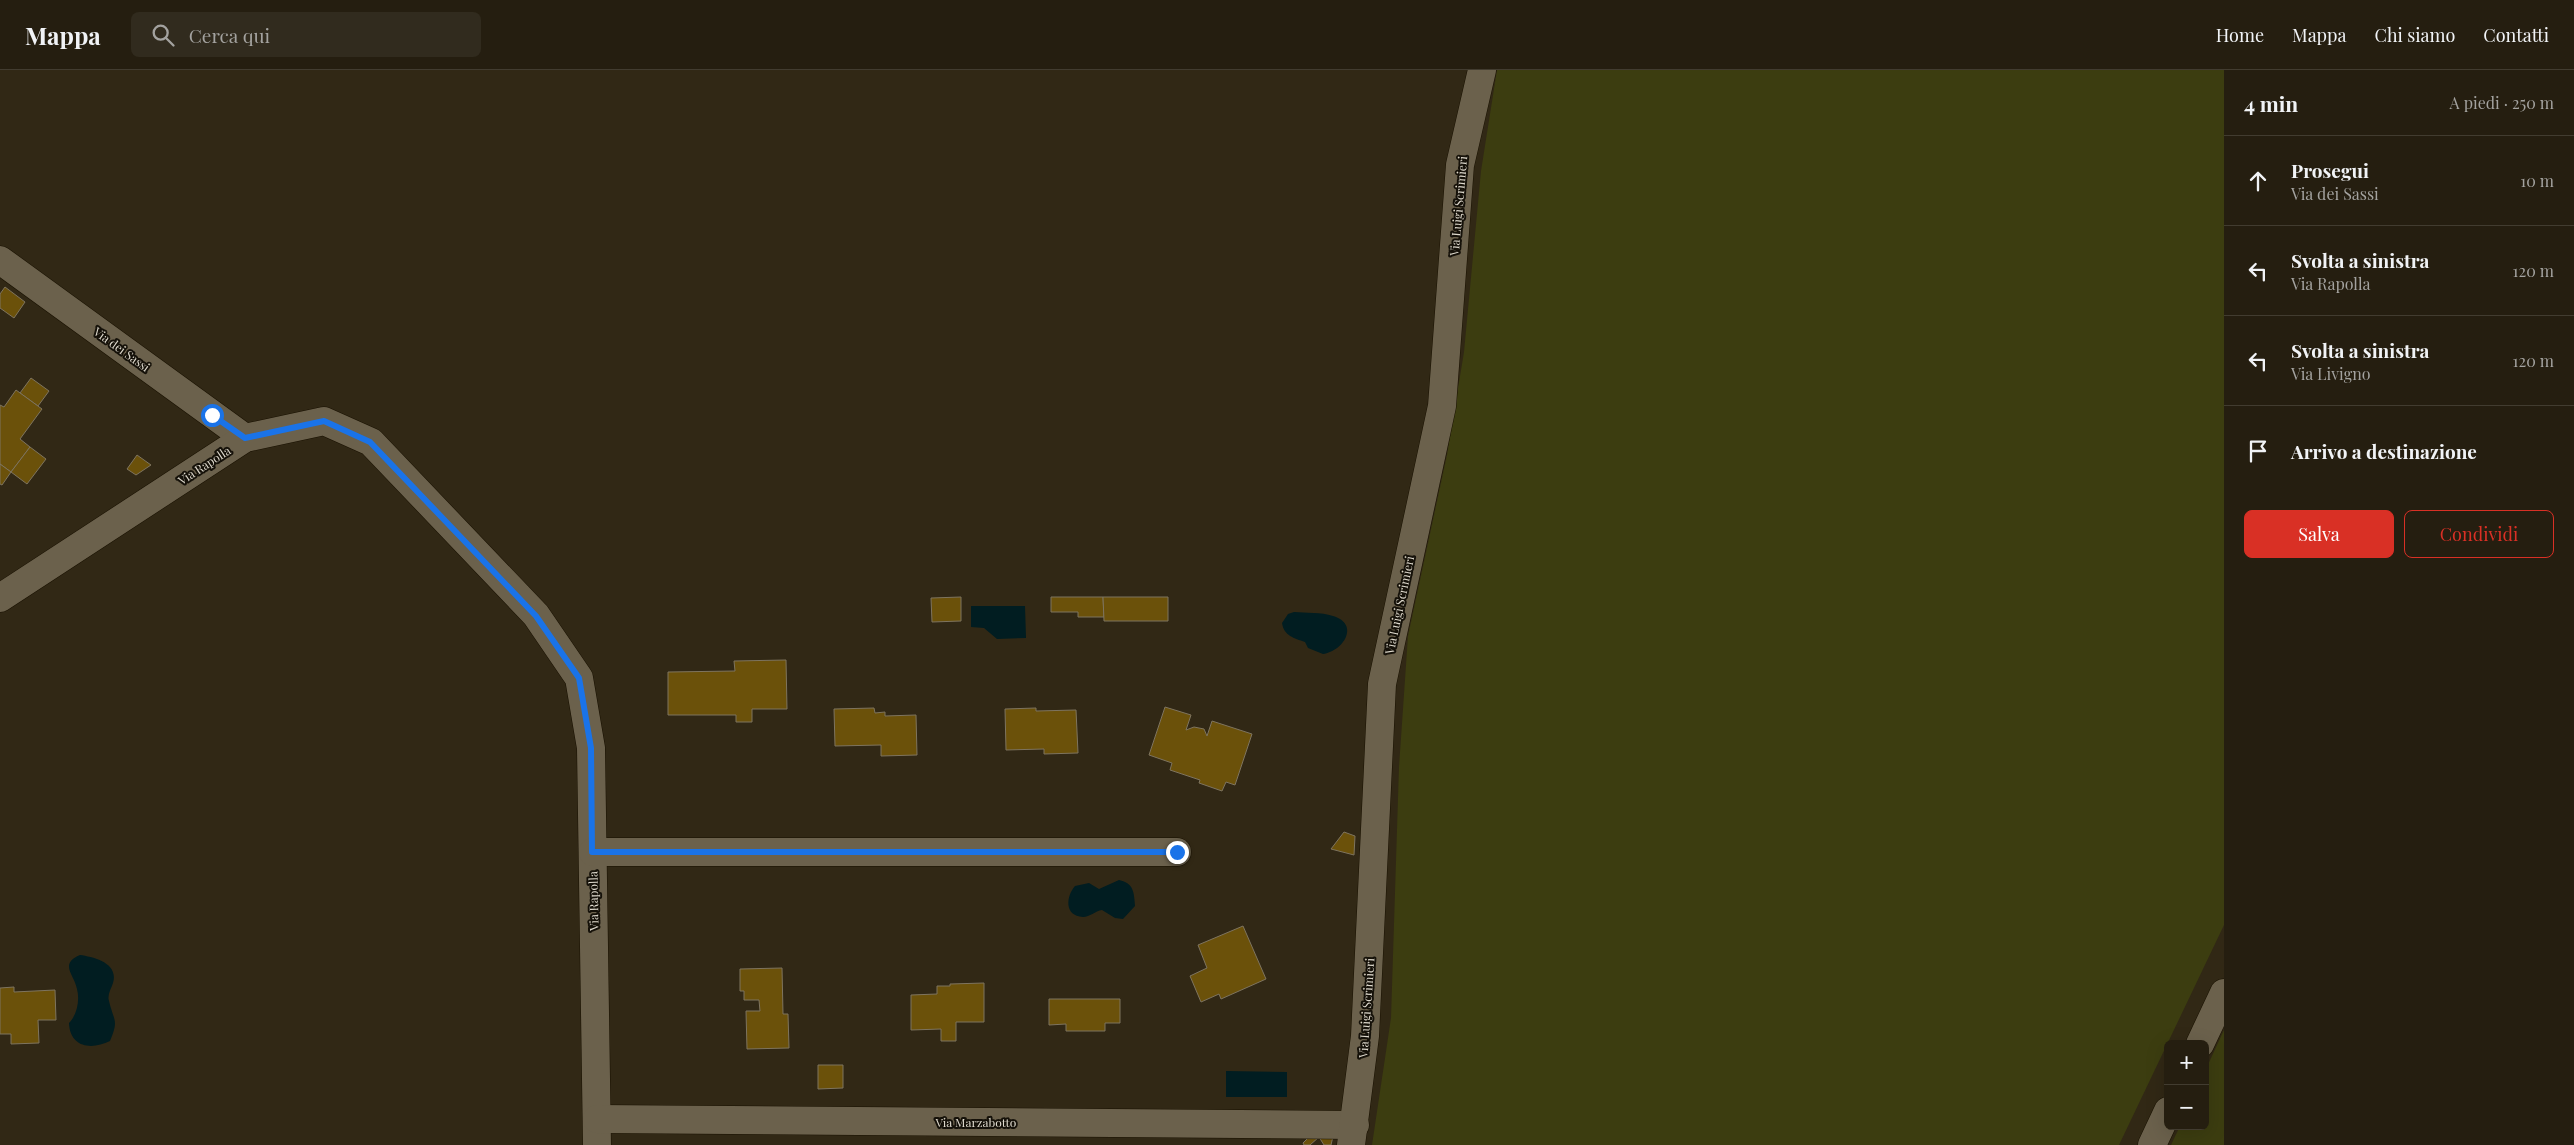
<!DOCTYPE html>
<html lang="it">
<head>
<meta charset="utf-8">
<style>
  :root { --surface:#251e10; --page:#312b1e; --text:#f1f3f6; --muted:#a3a29f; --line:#423c30; --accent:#d93025 }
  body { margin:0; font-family:"Playfair Display",serif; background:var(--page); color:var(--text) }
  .controls { position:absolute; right:15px; bottom:15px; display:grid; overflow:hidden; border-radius:8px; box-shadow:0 5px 20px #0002 }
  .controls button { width:45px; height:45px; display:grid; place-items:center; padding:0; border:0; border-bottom:1px solid var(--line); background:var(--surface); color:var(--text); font:25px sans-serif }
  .stop { position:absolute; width:15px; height:15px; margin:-11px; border:4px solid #1a73e8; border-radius:50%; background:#fff }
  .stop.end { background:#1a73e8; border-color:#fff; box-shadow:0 1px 5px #0008 }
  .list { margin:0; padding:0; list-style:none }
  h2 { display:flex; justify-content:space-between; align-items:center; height:65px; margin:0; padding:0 20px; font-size:21px }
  h2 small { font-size:16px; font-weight:400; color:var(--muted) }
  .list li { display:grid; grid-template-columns:32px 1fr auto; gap:15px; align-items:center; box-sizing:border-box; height:90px; padding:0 20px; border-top:1px solid var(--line) }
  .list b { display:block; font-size:19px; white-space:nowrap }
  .list p { margin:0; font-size:16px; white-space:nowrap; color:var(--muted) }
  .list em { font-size:16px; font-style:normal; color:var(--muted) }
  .actions { display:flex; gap:10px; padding:15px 20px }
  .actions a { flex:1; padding:11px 0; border:1px solid var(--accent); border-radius:8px; text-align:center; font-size:18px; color:var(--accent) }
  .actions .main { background:var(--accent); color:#fff }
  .icon { flex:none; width:28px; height:28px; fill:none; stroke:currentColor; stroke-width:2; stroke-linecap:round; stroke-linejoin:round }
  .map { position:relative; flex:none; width:2224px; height:1075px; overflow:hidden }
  header { display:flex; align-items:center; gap:30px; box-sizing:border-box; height:70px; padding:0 25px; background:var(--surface); border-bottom:1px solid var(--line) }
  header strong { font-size:24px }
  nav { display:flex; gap:28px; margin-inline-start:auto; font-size:18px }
  .search { width:350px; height:45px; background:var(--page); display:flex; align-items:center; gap:12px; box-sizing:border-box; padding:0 18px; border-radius:8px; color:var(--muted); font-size:19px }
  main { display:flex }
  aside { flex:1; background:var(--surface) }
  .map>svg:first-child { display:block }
</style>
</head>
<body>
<header>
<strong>Mappa</strong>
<div class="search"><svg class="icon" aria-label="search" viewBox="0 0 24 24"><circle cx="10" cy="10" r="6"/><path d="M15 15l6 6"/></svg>Cerca qui</div>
<nav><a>Home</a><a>Mappa</a><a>Chi siamo</a><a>Contatti</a></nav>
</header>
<main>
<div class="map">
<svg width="2224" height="1075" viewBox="0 0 2224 1075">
  <rect width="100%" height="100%" fill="#312815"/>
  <g fill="#3c3d10">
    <polygon points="1497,0 2224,0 2224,855 2119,1075 1372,1075 1391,948 1399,697 1408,566 1447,385 1464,282 1481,101"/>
    <polygon points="2224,960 2224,1075 2171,1075 2180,1056 2205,1056 2205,1001"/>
  </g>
  <g fill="#011d21">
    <polygon points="971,536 1025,536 1026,568 997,569 984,558 971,557"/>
    <path d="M1294 542C1306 543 1321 542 1333 546 1360 554 1344 581 1323 584L1308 578 1305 572C1294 568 1284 566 1282 553L1288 544Z"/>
    <path d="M1119 810C1134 813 1134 823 1135 836L1123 849 1115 848 1102 840C1095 841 1090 847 1083 847 1064 846 1066 826 1075 816L1089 813 1099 819Z"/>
    <path d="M80 885C94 887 119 893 113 913 111 919 107 925 109 931 114 952 119 949 110 971 92 980 70 978 69 953 77 945 80 930 77 919 74 904 59 894 80 885Z"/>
    <polygon points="1226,1001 1287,1002 1287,1027 1226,1027"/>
  </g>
  <g fill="#6b510a" stroke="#7e745f">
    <polygon points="5,217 25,232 14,248 0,238 0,224"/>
    <polygon points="31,308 49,321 38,336 20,323"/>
    <polygon points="16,320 42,339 20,369 30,377 11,402 0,394 0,335 4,337"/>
    <polygon points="30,377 46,389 27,414 11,402"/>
    <polygon points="137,385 151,395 136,405 127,399"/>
    <polygon points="0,394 11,402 2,415 0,414"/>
    <polygon points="961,527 961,551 932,552 931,528"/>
    <polygon points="1051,527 1103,527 1104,547 1078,547 1078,542 1051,542"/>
    <polygon points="1103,527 1168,527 1168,551 1104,551"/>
    <polygon points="786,590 787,639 752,639 752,652 736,652 736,645 668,645 668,602 735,601 734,591"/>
    <polygon points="1165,637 1191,645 1186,660 1194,657 1204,659 1207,666 1212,651 1252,664 1235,715 1226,712 1222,721 1199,713 1200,710 1170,700 1172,693 1149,685"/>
    <polygon points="874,638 875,643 885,642 885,646 916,645 917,685 881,686 881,675 835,676 834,639"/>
    <polygon points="1036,638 1036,641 1076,640 1078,683 1044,684 1044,679 1006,680 1005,639"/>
    <polygon points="1344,762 1355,766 1354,785 1331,779"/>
    <polygon points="1243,856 1266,909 1221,929 1219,924 1201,932 1190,906 1207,898 1198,875"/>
    <polygon points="782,898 783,944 788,944 789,978 747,979 746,941 760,941 759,930 744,930 744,921 740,921 740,899"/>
    <polygon points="984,913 984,952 956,952 956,971 941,971 941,959 911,960 911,925 937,924 937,916 950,916 950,914"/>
    <polygon points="14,917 14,922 55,920 56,950 38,950 39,973 11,974 11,964 0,964 0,918"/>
    <polygon points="1049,929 1120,929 1120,953 1105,953 1105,961 1066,961 1066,954 1049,955"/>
    <polygon points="818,995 843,995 843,1018 818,1019"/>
    <polygon points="1314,1062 1334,1062 1331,1075 1324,1075 1319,1067 1310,1075 1304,1075 1303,1073"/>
  </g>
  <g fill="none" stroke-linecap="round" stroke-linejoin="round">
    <g stroke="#191101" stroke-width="29">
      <g id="street">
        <polyline points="0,190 245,368"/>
        <polyline points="0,528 245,368 324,351 371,372 536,545 579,608 591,678 597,1075"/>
        <polyline points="593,782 1177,782"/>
        <polyline points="597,1049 1355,1055"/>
        <polyline points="1351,1075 1365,966 1382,614 1442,336 1460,95 1482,0"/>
      </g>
    </g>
    <g stroke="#191101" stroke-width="29">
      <g id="secondary">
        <polyline points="2200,974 2224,923"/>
        <polyline points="2152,1075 2168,1041"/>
      </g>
    </g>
    <use href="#street" stroke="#6b614c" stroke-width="28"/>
    <use href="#secondary" stroke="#6b614c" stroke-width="28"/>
  </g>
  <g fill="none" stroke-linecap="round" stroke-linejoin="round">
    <polyline stroke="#1a73e8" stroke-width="6" points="212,345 245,368 324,351 370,372 536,546 579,608 591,678 592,782 1177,782"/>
  </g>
  <g text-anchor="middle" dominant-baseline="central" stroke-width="4" stroke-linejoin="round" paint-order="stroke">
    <g font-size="12" fill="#dfdace" stroke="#151109">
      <text transform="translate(1458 136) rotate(-85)">Via Luigi Scrimieri</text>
      <text transform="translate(122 279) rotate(36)">Via dei Sassi</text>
      <text transform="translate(204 395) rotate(-33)">Via Rapolla</text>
      <text transform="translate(1399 535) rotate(-78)">Via Luigi Scrimieri</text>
      <text transform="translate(593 831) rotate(-91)">Via Rapolla</text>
      <text transform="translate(1366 938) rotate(-86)">Via Luigi Scrimieri</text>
      <text x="976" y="1052">Via Marzabotto</text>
    </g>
  </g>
</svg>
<div class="controls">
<button>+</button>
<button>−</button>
</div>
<div class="stop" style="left:212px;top:345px"></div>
<div class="stop end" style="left:1177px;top:782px"></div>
</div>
<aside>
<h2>4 min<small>A piedi · 250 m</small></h2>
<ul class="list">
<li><svg class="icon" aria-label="ahead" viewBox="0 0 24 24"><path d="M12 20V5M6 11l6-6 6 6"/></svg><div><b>Prosegui</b><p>Via dei Sassi</p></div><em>10 m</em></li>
<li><svg class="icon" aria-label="left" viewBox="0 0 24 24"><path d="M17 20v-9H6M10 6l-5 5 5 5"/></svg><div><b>Svolta a sinistra</b><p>Via Rapolla</p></div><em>120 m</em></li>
<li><svg class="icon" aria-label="left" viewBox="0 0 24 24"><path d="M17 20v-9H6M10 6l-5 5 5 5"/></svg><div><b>Svolta a sinistra</b><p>Via Livigno</p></div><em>120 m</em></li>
<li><svg class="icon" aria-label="arrive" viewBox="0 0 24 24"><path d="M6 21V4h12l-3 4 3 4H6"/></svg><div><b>Arrivo a destinazione</b></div></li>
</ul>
<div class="actions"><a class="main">Salva</a><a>Condividi</a></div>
</aside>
</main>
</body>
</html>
